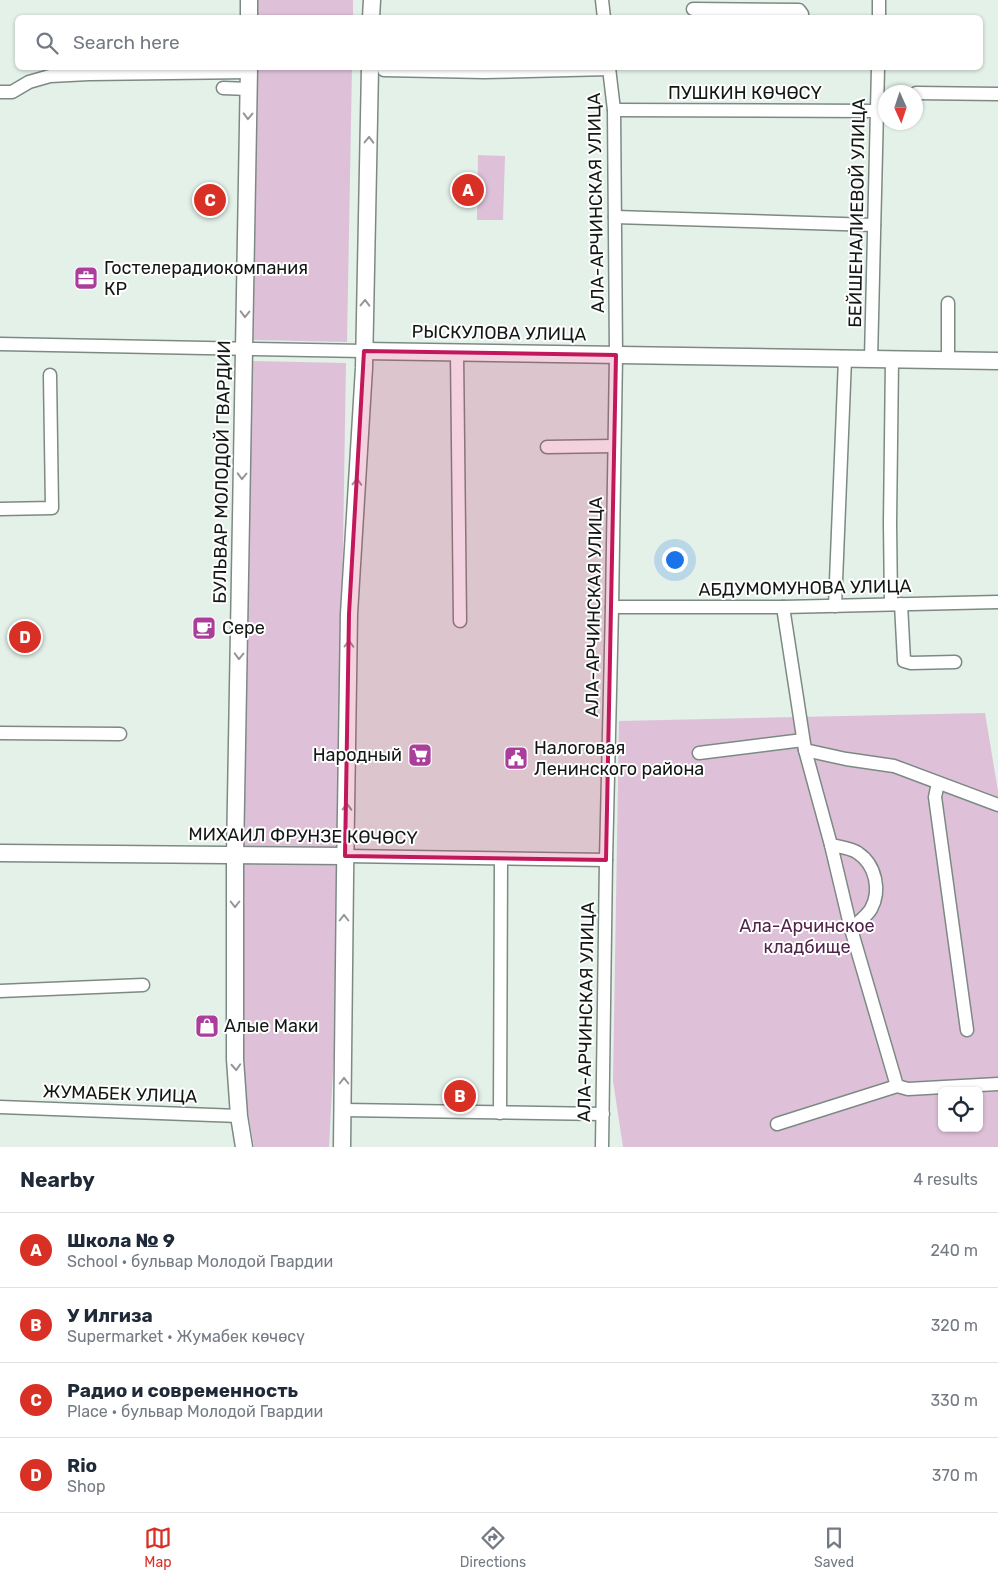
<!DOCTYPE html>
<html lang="en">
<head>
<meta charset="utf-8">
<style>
  :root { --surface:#fff; --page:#f6f6f7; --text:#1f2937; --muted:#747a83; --line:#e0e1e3; --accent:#d93025 }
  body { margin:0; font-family:Rubik,sans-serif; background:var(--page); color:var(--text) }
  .controls { position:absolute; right:15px; bottom:15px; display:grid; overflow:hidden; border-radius:8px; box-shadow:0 1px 4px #0004 }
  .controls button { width:45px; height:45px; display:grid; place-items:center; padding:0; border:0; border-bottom:1px solid var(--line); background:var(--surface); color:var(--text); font:25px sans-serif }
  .compass { position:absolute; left:878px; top:85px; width:45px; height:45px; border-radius:50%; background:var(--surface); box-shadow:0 1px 4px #0004; rotate:177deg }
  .you { position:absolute; left:674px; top:559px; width:18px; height:18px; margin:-12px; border:4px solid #fff; border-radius:50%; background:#1a73e8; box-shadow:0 0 0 8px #1a73e833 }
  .badge { display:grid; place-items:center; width:32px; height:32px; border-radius:50%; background:var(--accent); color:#fff; font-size:16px; font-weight:700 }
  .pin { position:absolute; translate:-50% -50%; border:2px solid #fff; box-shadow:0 1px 5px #0006 }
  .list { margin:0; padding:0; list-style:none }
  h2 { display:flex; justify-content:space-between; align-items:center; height:65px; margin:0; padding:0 20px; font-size:21px }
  h2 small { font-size:16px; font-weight:400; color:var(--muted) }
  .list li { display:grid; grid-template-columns:32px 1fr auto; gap:15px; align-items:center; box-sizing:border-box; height:75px; padding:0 20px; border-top:1px solid var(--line) }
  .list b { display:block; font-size:19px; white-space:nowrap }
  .list p { margin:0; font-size:16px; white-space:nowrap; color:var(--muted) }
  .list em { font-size:16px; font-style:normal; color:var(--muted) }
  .icon { flex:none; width:28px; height:28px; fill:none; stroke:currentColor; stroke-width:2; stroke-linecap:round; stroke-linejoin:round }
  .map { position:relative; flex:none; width:998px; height:1147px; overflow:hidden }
  .search { position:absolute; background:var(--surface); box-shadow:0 1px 4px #0004; left:15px; right:15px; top:15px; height:55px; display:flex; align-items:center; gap:12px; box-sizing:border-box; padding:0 18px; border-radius:8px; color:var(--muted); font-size:19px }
  .sheet { height:365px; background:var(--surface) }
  nav { display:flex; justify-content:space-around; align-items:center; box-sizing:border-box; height:70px; border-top:1px solid var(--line); background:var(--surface); font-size:14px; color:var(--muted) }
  nav a { display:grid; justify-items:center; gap:2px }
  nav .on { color:var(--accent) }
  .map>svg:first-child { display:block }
</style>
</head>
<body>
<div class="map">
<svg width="998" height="1147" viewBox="0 0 998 1147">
  <rect width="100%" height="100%" fill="#e3f1e9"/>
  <g fill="#dec1d8" fill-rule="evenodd">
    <polygon points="256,0 353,0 353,17 256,18"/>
    <polygon points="255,68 352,68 347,342 250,340"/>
    <polygon points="478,155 505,156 503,220 477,220"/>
    <polygon points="249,361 346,363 338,849 241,848"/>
    <path d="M985 713 998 791V1147H623L613 1081 619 721ZM942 1091H979V1128H942Z"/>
    <polygon points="240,864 337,864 334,1053 329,1147 254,1147 243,1082"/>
  </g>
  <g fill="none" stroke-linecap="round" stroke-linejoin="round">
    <g stroke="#7d8a83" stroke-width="15">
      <g id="minor">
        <polyline points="602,0 604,18"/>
        <polyline points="693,9 799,10 802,14 802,18"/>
        <polyline points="879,18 879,0"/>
        <polyline points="384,70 484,72 609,69"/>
        <polyline points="223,88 249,89"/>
        <polyline points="0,92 12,92 29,82 50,76 89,74 249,72"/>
        <polyline points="916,93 998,94"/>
        <polyline points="614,110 877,111"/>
        <polyline points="615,217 874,225"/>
        <polyline points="948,303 948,360"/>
        <polyline points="0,344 364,351"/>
        <polyline points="457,353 460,621"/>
        <polyline points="871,359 878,68"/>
        <polyline points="547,447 614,446"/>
        <polyline points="0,509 52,508 50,375"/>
        <polyline points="891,604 890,523 892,360"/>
        <polyline points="901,604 904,661 911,663 955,662"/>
        <polyline points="835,606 845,359"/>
        <polyline points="612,607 783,607 998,602"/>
        <polyline points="783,607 805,750 831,845 851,929 897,1086 908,1089 998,1084"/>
        <polyline points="0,733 120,734"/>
        <polyline points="805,750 846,759 894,766 998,805"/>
        <polyline points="699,753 803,740"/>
        <polyline points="938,783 935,797 967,1030"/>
        <path d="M831 845C839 847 851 848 858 853 876 865 881 891 871 909 867 916 857 923 851 929"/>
        <polyline points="345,856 606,860"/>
        <polyline points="0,991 143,985"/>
        <polyline points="0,1107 239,1116"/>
        <polyline points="344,1110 603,1114"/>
        <polyline points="500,1113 501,859"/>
        <polyline points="777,1124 897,1086"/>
        <polyline points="602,1147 606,860 612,607 616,355 614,110 609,68"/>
      </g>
    </g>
    <g stroke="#7d8a83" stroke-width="19">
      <g id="major">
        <polyline points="249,18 249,0"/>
        <polyline points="371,18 372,0"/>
        <polyline points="364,351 998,361"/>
        <polyline points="0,853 345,856"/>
        <polyline points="244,1147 239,1116 235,1059 235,856 249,68"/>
        <polyline points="342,1147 345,877 349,614 364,368 370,68"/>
      </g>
    </g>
    <use href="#minor" stroke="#fff" stroke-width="12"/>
    <use href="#major" stroke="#fff" stroke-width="16"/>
  </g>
  <defs><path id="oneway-chevron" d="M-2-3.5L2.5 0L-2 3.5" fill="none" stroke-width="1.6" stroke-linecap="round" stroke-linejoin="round" transform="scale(1.25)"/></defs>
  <g stroke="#959796">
    <use href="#oneway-chevron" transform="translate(248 116) rotate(91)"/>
    <use href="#oneway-chevron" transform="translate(369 140) rotate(-89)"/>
    <use href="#oneway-chevron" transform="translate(365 303) rotate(-89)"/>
    <use href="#oneway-chevron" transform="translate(245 314) rotate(91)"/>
    <use href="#oneway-chevron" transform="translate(242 476) rotate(91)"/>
    <use href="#oneway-chevron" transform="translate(357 482) rotate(-87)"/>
    <use href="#oneway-chevron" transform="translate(349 644) rotate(-89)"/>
    <use href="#oneway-chevron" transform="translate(239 656) rotate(91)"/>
    <use href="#oneway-chevron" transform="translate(347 807) rotate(-89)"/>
    <use href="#oneway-chevron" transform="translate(235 904) rotate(90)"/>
    <use href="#oneway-chevron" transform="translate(344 918) rotate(-90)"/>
    <use href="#oneway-chevron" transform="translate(236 1067) rotate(87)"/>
    <use href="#oneway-chevron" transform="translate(344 1081) rotate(-90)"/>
  </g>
  <path fill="#c2185b" fill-opacity="0.2" stroke="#c2185b" stroke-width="4" stroke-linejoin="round" d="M364 351 616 355 606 860 345 856 349 614Z"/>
  <defs>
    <g id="office-square" transform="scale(1.25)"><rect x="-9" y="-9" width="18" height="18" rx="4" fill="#ab3d9b" stroke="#fff"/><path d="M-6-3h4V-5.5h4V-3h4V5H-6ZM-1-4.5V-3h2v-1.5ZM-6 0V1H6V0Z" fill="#fff"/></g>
    <g id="cafe-square" transform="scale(1.25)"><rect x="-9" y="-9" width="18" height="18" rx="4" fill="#ab3d9b" stroke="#fff"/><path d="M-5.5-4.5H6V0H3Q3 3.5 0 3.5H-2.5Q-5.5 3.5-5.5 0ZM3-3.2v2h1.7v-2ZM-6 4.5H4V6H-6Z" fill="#fff"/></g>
    <g id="supermarket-square" transform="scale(1.25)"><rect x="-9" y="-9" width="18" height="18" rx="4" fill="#ab3d9b" stroke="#fff"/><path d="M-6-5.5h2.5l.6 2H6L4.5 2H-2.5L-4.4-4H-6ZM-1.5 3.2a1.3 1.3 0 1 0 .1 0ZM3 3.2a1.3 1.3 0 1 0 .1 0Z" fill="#fff"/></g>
    <g id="civic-square" transform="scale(1.25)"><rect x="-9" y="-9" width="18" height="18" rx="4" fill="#ab3d9b" stroke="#fff"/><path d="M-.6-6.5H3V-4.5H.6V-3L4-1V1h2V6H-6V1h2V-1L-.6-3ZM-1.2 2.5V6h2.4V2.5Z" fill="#fff"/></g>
    <g id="shop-square" transform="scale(1.25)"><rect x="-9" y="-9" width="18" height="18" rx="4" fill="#ab3d9b" stroke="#fff"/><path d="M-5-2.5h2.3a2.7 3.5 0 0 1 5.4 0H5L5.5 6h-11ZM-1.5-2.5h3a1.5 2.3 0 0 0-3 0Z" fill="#fff"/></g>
  </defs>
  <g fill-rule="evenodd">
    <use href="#office-square" x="86" y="278"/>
    <use href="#cafe-square" x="204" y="628"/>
    <use href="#supermarket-square" x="420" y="755"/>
    <use href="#civic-square" x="516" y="758"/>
    <use href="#shop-square" x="207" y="1026"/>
  </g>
  <g text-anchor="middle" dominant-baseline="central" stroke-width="4" stroke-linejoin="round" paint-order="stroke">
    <g font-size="18" fill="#131815" stroke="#fff">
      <text x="745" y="93">ПУШКИН КӨЧӨСҮ</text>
      <text transform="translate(596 203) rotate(-91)">АЛА-АРЧИНСКАЯ УЛИЦА</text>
      <text transform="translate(857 213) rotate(-89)">БЕЙШЕНАЛИЕВОЙ УЛИЦА</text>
      <text transform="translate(499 333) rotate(1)">РЫСКУЛОВА УЛИЦА</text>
      <text transform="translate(222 472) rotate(-89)">БУЛЬВАР МОЛОДОЙ ГВАРДИИ</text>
      <text transform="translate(805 588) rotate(-1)">АБДУМОМУНОВА УЛИЦА</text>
      <text transform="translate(594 607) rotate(-89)">АЛА-АРЧИНСКАЯ УЛИЦА</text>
      <text transform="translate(303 836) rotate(1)">МИХАИЛ ФРУНЗЕ КӨЧӨСҮ</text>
      <text transform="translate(586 1012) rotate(-89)">АЛА-АРЧИНСКАЯ УЛИЦА</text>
      <text transform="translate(120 1094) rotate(2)">ЖУМАБЕК УЛИЦА</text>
    </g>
    <g font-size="18" fill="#131815" stroke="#fff" text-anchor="start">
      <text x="104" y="268">Гостелерадиокомпания<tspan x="104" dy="21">КР</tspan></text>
      <text x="222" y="628">Сере</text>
      <text x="534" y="748">Налоговая<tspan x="534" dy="21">Ленинского района</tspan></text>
      <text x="402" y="755" text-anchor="end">Народный</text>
      <text x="224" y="1026">Алые Маки</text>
    </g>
    <g font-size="18" fill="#52234a" stroke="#fff">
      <text x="807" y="926">Ала-Арчинское<tspan x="807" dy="21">кладбище</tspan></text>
    </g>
  </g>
</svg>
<div class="controls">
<button><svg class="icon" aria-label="locate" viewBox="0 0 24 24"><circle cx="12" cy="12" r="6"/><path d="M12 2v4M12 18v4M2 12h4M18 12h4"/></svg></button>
</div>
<svg class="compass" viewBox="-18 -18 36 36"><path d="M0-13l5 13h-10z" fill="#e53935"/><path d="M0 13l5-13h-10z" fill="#747a83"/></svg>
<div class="you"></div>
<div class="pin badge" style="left:468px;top:190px">A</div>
<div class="pin badge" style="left:460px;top:1096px">B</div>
<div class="pin badge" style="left:210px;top:200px">C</div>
<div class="pin badge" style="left:25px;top:637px">D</div>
<div class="search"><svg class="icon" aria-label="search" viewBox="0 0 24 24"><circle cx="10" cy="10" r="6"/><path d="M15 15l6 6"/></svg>Search here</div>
</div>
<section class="sheet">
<h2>Nearby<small>4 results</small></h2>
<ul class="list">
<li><span class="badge">A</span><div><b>Школа № 9</b><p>School · бульвар Молодой Гвардии</p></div><em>240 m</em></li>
<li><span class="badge">B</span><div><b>У Илгиза</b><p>Supermarket · Жумабек көчөсү</p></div><em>320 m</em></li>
<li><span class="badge">C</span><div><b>Радио и современность</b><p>Place · бульвар Молодой Гвардии</p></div><em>330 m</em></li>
<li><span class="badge">D</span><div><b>Rio</b><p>Shop</p></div><em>370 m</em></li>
</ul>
</section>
<nav>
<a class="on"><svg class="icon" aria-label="map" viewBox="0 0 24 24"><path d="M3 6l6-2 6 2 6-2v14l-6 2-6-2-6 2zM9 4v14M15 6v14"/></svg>Map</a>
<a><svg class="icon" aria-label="directions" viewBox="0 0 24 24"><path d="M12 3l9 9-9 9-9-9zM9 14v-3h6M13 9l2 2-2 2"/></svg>Directions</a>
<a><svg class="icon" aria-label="saved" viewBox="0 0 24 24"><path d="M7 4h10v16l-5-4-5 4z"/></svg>Saved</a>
</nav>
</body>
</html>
